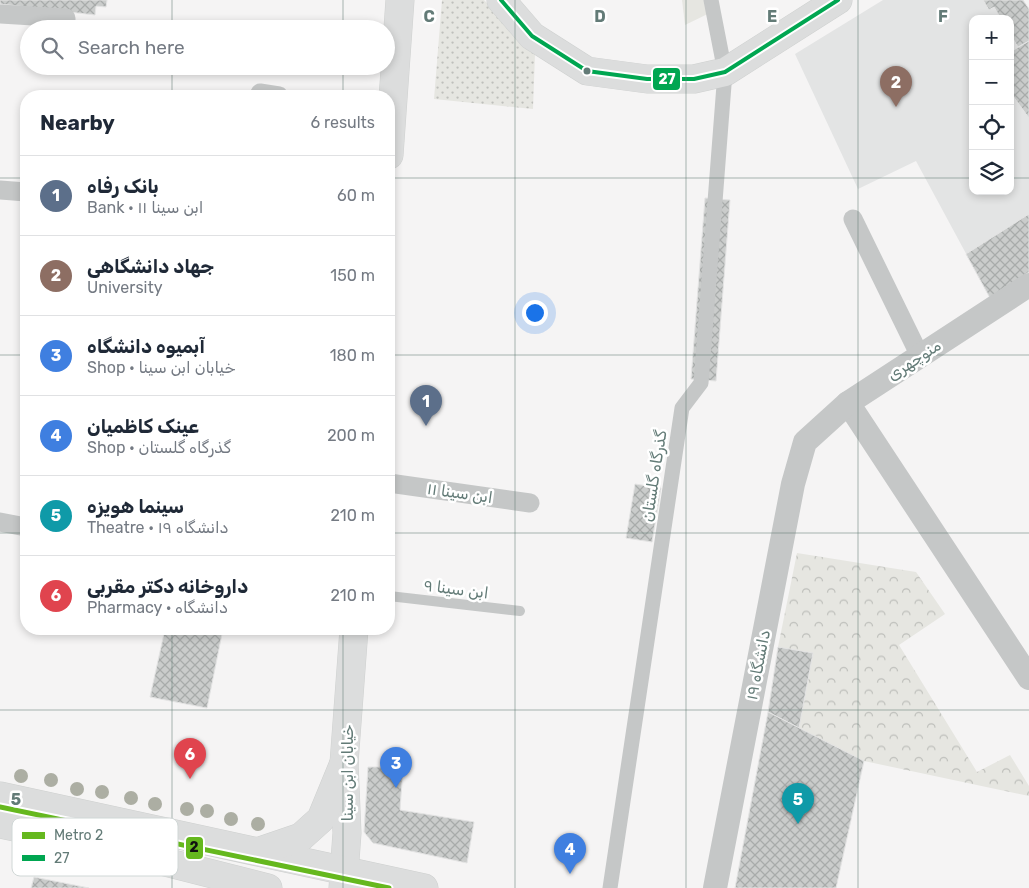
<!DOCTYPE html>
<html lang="en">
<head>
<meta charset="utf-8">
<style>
  :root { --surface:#fff; --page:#f2f2f3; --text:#1f2937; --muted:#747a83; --line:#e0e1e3; --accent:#556168 }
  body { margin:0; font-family:Rubik,"Noto Naskh Arabic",sans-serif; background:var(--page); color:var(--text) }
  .controls { position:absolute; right:15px; top:15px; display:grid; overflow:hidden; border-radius:10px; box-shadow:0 2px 8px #0003 }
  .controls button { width:45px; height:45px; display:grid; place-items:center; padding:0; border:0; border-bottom:1px solid var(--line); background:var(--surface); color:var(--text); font:25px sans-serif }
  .you { position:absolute; left:534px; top:312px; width:18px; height:18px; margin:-12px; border:4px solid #fff; border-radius:50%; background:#1a73e8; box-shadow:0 0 0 8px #1a73e833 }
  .badge { display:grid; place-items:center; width:32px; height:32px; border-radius:50%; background:var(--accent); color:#fff; font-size:16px; font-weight:700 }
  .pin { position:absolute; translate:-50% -41px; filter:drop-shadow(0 1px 2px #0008) }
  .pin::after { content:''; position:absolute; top:26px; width:18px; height:15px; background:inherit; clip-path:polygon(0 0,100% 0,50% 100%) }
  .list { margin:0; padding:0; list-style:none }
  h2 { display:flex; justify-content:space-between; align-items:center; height:65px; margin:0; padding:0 20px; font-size:21px }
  h2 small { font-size:16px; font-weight:400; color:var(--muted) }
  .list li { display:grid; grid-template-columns:32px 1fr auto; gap:15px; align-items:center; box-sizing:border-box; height:80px; padding:0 20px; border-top:1px solid var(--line) }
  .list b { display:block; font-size:19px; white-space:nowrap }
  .list p { margin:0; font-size:16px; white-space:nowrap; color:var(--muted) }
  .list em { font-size:16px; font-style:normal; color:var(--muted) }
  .icon { flex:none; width:28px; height:28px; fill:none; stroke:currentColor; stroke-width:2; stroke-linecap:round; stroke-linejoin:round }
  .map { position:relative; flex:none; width:1029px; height:888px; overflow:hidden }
  .search { position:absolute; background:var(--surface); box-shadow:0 2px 8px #0003; left:20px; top:20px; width:375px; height:55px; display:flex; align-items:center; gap:12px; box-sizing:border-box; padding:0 18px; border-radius:28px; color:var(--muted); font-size:19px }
  .panel { position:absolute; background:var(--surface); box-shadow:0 2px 8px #0003; left:20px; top:90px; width:375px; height:545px; border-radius:20px }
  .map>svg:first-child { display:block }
</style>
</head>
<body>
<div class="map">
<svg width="1029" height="888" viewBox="0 0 1029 888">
  <defs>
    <pattern id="grass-dots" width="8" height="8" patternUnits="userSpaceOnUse" patternTransform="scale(1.25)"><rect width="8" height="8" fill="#e6e6e1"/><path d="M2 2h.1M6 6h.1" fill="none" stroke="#bebfbb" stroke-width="1.8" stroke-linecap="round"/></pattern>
    <pattern id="forest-crowns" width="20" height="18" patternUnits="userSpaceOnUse" patternTransform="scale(1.25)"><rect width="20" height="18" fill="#e6e6e1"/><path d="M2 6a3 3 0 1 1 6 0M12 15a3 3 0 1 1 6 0" fill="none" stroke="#bebfbb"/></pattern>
    <pattern id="building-cross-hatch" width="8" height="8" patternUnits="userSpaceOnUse" patternTransform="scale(1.25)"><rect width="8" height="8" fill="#cacccb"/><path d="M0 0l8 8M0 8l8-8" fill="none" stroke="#a8abaa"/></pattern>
  </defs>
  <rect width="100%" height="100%" fill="#f5f4f4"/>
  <path fill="#e3e4e4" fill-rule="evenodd" d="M883 0H1023L1029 9V272L990 298 916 161 858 189 795 54ZM973 19H1010V191H973Z"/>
  <polygon fill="url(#grass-dots)" points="442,0 484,0 535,54 533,109 434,99"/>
  <polygon fill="url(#forest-crowns)" points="797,553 916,572 945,614 899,645 977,772 1010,755 1029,786 1029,796 864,761 799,728 813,653 778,647"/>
  <polygon fill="#e6e6e1" points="682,0 717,0 720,8 685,25"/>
  <g fill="url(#building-cross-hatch)" stroke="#e4e4e4">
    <polygon points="0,0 107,0 106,7 96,6 95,15 0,4"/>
    <polygon points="983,0 1023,0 1029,9 1029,41 1018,47 1010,34 1010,19 1001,19 994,7 989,10"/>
    <polygon points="1029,41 1029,118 1010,92 1010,52"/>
    <polygon points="705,198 730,200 716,381 691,379"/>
    <polygon points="1029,214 1029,272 990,298 966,254"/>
    <polygon points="635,484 661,488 652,542 626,538"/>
    <polygon points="165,629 223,629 207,708 150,697"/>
    <polygon points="778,647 813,653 799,728 768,712"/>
    <polygon points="768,712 864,761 836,888 735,888"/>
    <polygon points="368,767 403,767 400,810 474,822 467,863 373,843 364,832"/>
    <polygon points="34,877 89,888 31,888"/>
  </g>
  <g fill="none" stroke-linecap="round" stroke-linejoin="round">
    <g stroke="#cfd1d0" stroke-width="29">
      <g id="secondary">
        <polyline points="501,0 532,36 587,71 647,79 694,79 725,72 838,0"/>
        <polyline points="389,155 400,0"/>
        <polyline points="343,888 347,833 344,763 354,629"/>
      </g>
    </g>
    <g stroke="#ced0cf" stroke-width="29">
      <g id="primary">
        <polyline points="0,796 424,888"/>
        <polyline points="0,824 90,843 268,888"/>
        <polyline points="260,851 301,837 321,819 344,763"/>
      </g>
    </g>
    <polyline stroke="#c5c7c7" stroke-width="10" points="389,596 520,611"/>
    <polyline stroke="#c5c7c7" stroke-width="15" points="610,888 682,408 701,383 725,72 711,0"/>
    <g stroke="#c5c7c7" stroke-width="19">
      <polyline points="0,14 66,18 66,29"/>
      <polyline points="259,96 260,93 279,96"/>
      <polyline points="0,190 26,192"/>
      <polyline points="853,219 920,356"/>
      <polyline points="389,483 530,503"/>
      <polyline points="0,522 26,527"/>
    </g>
    <g stroke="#c5c7c7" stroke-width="24">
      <polyline points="848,403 1029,678"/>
      <polyline points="715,888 793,484 805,442 848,403 1029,285"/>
    </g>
    <use href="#secondary" stroke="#dcdddd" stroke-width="28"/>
    <use href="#primary" stroke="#dcdddd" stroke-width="28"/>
    <g stroke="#fff" stroke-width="8">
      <polyline id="bus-1" points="501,0 532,36 587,71 647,79 694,79 725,72 838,0"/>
    </g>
    <use href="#bus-1" stroke="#00a651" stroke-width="4"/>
    <g stroke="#fff" stroke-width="9">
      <polyline id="metro-1" points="0,807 389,888"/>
    </g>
    <use href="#metro-1" stroke="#65b81e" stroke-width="5"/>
  </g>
  <g fill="#acaea3">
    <circle cx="21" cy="776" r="7"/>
    <circle cx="51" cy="780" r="7"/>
    <circle cx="77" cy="789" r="7"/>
    <circle cx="102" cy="792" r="7"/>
    <circle cx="131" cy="798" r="7"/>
    <circle cx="155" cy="804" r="7"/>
    <circle cx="187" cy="809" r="7"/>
    <circle cx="207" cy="811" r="7"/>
    <circle cx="231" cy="819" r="7"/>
    <circle cx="258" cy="824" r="7"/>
  </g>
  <path fill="none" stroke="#637b77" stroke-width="1" stroke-opacity="0.55" d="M172 0V29M343 0V29M515 0V888M686 0V888M858 0V888M172 66V96M343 66V96M0 178H26M389 178H973M1010 178H1029M0 355H26M389 355H1029M0 533H26M389 533H1029M172 629V888M343 629V888M0 710H1029"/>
  <circle fill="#637b77" stroke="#fff" stroke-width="2" cx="587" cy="71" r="4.5"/>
  <g text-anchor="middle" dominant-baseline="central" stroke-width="5" stroke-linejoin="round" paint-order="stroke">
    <g font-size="16" fill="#637b77" stroke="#fff">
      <text transform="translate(914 360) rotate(-33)">منوچهری</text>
      <text transform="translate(654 476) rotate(-81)">گذرگاه گلستان</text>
      <text transform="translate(460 493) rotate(8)">ابن سینا ۱۱</text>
      <text transform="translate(456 589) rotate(7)">ابن سینا ۹</text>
      <text transform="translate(758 665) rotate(-79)">دانشگاه ۱۹</text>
      <text transform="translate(347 773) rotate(-90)">خیابان ابن سینا</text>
    </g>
  </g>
  <rect x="12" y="818" width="166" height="58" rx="8" fill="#fff" stroke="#d0d7d6" stroke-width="1"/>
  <rect x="22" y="832" width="23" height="7" fill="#65b81e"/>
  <rect x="22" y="855" width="23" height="6" fill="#00a651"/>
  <g font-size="14" fill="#637b77">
    <text x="54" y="840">Metro 2</text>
    <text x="54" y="863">27</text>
  </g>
  <g font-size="16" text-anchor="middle" font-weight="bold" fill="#637b77" stroke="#fff" stroke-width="5" stroke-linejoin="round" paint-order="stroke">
    <text x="429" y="22">C</text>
    <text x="600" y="22">D</text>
    <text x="772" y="22">E</text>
    <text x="943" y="22">F</text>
    <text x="16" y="805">5</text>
  </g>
  <g stroke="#fff" stroke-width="2">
    <rect x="652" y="67" width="29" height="24" rx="5" fill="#00a651"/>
    <rect x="185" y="836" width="19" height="24" rx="5" fill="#65b81e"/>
  </g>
  <g font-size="14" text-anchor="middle" font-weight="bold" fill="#fff">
    <text x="667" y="84">27</text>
  </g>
  <g font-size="14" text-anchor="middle" font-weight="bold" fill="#111">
    <text x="194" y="852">2</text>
  </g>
</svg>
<div class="controls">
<button>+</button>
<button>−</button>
<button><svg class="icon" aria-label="locate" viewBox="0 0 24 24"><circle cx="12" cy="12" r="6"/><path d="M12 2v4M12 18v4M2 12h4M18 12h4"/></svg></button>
<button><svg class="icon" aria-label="layers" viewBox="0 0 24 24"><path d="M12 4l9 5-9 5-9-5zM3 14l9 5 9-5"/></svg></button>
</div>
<div class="you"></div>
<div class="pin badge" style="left:426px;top:426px;background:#5c6f8a">1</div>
<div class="pin badge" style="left:896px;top:107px;background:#8d6e63">2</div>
<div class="pin badge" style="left:396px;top:788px;background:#3f7fe0">3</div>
<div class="pin badge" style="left:570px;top:874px;background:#3f7fe0">4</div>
<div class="pin badge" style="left:798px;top:824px;background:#0f9aa8">5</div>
<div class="pin badge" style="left:190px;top:779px;background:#e0444e">6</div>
<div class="search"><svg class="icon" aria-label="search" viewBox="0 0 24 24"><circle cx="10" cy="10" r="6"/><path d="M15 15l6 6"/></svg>Search here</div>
<section class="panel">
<h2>Nearby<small>6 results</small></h2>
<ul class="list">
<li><span class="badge" style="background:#5c6f8a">1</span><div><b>بانک رفاه</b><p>Bank · ابن سینا ۱۱</p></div><em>60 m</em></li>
<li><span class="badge" style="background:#8d6e63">2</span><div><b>جهاد دانشگاهی</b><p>University</p></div><em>150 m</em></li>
<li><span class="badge" style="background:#3f7fe0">3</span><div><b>آبمیوه دانشگاه</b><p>Shop · خیابان ابن سینا</p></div><em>180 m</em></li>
<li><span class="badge" style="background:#3f7fe0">4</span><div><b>عینک کاظمیان</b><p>Shop · گذرگاه گلستان</p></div><em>200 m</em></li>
<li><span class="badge" style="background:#0f9aa8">5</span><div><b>سینما هویزه</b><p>Theatre · دانشگاه ۱۹</p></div><em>210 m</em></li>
<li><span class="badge" style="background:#e0444e">6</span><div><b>داروخانه دکتر مقربی</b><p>Pharmacy · دانشگاه</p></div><em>210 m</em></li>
</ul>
</section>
</div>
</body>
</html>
